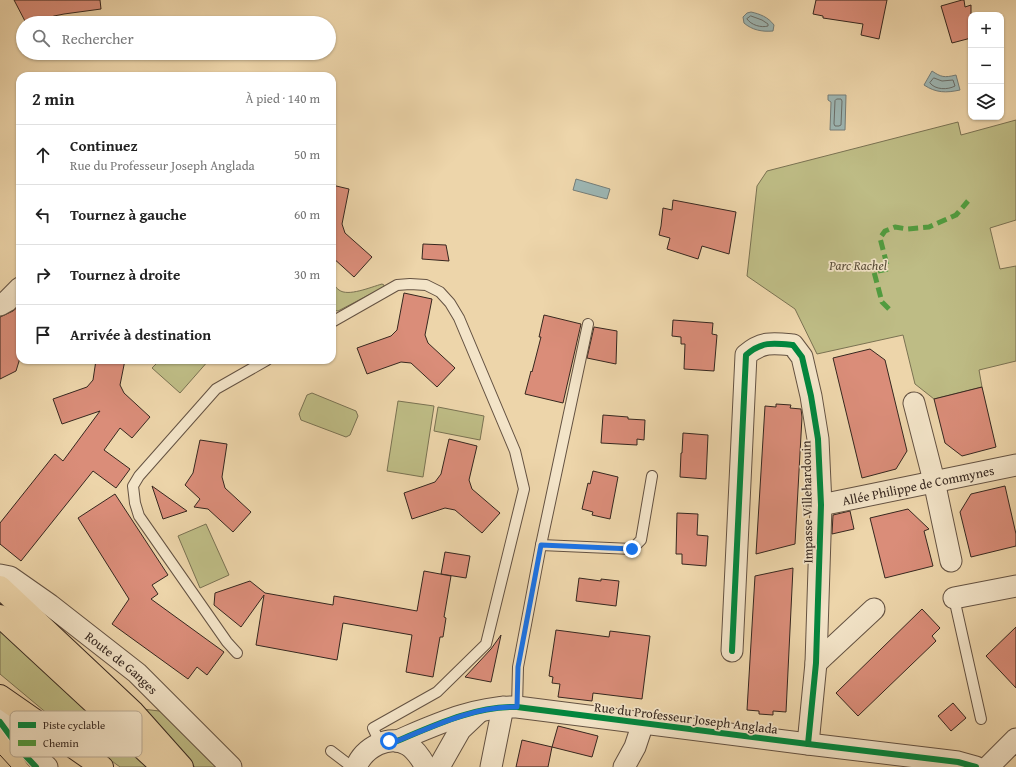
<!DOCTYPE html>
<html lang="fr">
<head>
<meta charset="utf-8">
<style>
  :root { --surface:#fff; --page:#f6f6f6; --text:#222; --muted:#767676; --line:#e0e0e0 }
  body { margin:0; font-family:"Gentium Book Plus",serif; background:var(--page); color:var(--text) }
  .controls { position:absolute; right:12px; top:12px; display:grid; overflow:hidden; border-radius:8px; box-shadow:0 1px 3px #0004 }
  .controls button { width:36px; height:36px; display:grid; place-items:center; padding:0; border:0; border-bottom:1px solid var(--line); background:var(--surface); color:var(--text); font:20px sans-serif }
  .stop { position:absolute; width:12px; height:12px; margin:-9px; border:3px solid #1a73e8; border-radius:50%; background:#fff }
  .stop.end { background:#1a73e8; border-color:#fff; box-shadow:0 1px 4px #0008 }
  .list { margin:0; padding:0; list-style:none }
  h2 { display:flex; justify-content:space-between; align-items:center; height:52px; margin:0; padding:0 16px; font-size:17px }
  h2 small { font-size:13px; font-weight:400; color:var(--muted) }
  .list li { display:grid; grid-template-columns:26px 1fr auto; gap:12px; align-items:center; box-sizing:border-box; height:60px; padding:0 16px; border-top:1px solid var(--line) }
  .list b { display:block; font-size:15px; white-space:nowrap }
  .list p { margin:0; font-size:13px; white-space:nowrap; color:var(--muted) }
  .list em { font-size:13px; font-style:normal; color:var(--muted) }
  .icon { flex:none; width:22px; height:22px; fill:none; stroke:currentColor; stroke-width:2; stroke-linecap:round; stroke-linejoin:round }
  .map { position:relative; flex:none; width:1016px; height:767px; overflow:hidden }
  .search { position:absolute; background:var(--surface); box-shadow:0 1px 3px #0004; left:16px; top:16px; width:320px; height:44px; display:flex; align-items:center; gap:10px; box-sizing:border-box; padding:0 14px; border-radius:22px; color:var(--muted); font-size:15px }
  .panel { position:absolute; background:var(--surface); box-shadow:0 1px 3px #0004; left:16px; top:72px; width:320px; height:292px; border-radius:12px }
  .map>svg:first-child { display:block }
</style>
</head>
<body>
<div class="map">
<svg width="1016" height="767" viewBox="0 0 1016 767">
  <rect width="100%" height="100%" fill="#edd5aa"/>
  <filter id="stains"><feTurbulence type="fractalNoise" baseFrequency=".005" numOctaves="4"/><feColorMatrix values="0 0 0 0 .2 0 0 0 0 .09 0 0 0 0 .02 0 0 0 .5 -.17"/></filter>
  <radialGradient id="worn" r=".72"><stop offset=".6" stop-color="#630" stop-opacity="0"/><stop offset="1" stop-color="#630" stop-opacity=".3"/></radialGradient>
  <g fill="#bebc85" stroke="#7a7252">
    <polygon points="1016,120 1016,220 990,228 1000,269 1016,266 1016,361 979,370 982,387 934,399 915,384 903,335 817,354 795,309 747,276 757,186 767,171 958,122 961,135"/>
    <path d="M332 279C334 283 335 288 339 290 348 297 371 287 382 284L384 285V287L338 311 332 310Z"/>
    <polygon points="160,360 209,360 180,393 152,368"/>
    <polygon points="312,393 356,411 358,416 350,435 346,437 301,420 299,414 307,395"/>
    <polygon points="398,401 434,406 423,477 387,471"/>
    <polygon points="438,407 484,416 480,440 434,431"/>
    <polygon points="206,524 229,575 200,588 178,536"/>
    <polygon points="0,629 150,767 120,767 49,715 0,674"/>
    <polygon points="142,709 168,712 219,767 195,767 171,742"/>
  </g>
  <g fill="#9db6b3" stroke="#747d78">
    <path d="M751 12C760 14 768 17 774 25L773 31C762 32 752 30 744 23L743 17 747 13Z"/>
    <path d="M932 71C941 77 944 78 956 75L960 90C946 93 936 93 924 85Z"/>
    <polygon points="828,95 846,95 845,130 830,130 831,102 828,100"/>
    <polygon points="576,179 610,189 607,199 573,190"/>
  </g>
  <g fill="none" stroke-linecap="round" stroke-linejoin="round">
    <g stroke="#6a6e69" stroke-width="1">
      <path d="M751 16 762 20 768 24V26C761 28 751 25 747 19Z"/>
      <path d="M934 78 942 81 953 80 955 86C948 90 935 90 930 83Z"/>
      <polygon points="837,99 841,99 842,101 841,125 839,126 835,126 834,124 835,101"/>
    </g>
  </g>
  <g fill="#da8d79" stroke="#36271f">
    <polygon points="14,0 100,0 101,9 64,14 54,16 38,23 26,23"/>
    <polygon points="816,0 887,0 879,39 861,35 863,24 823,18 823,16 813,14"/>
    <polygon points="962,0 964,0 965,7 971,5 971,38 952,43 941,6"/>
    <polygon points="332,185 349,189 342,224 345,233 372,257 354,277 332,257"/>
    <polygon points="673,200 736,212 729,254 702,246 698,259 667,249 670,238 659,235 661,226 663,208 672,210"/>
    <polygon points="423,244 446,245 449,261 422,259"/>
    <polygon points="404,293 432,299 425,335 428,343 455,368 437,387 411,363 401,362 367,374 357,348 391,336 397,330"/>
    <polygon points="20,305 20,358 16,371 0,379 0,317 13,311"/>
    <polygon points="544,315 581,324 563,403 525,394 531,371 532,372 541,337 539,337"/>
    <polygon points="673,320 713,323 712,334 717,335 714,371 684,369 685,344 681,344 681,337 672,336"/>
    <polygon points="594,327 617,331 616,364 587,358"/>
    <polygon points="870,349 885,360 907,451 896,469 862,478 833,358"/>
    <polygon points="96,360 125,360 120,385 124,393 150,417 132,438 120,428 104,450 130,469 116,488 93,471 21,561 0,544 0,523 55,454 63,461 100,411 62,424 53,399 87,387 93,380"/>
    <polygon points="982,387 996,447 962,456 945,443 934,399"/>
    <polygon points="776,404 791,405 790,408 801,409 802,417 795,544 756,554 765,406 776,407"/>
    <polygon points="603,415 628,417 628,419 645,420 644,440 637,439 637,445 601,443"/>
    <polygon points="683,433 708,435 706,479 680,477 681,453 682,453"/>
    <polygon points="449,439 477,446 469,480 472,489 500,513 482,533 455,510 445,508 412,519 404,493 435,482 441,474"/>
    <polygon points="200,440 227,444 222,477 225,488 251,512 233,532 208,509 194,507 200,499 185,485 193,473"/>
    <polygon points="593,471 618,477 610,519 592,515 593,512 582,509 588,483 590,484"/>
    <polygon points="152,486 187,511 163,519"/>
    <polygon points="1005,486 1016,534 1016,546 971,557 960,512 971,494"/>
    <polygon points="115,494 168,575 152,585 158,594 151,599 224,652 207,675 197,667 188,679 112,624 129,599 78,518"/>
    <polygon points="908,509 929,529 924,531 933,566 885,578 870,518"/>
    <polygon points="850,511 854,529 832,534 833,515"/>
    <polygon points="677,513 698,514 697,535 708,536 706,566 682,564 682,554 676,554"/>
    <polygon points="445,552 470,556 466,578 441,574"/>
    <polygon points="793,568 786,712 773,711 773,715 759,714 759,711 747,710 755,576"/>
    <polygon points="424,571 451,576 444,617 446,618 443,637 440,637 433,677 406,672 412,635 343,623 337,660 256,645 264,595 241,627 214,605 215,593 250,581 265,593 333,605 334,596 417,611"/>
    <polygon points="579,578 601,581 601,579 619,581 616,606 576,601"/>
    <polygon points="922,609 940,628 932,636 936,641 858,716 836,693"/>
    <polygon points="1016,627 1016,688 986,656"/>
    <polygon points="556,630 609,637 610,631 650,636 642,699 593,693 592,701 558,697 560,684 552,683 553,677 549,676"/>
    <polygon points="501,635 491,682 465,677 491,649"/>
    <polygon points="953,703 966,718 951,731 938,716"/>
    <polygon points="558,726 598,736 592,757 552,747"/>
    <polygon points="522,740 552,747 548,767 516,767"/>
  </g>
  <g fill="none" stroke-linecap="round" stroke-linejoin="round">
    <g stroke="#645242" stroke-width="12">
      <g id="service">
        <polyline points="332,322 397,285 410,284 426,285 440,292 450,303 459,318 515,451 524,489 486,644 437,692 373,728 380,743"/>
        <polyline points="541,545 588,324"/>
        <polyline points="954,598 981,719"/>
        <polyline points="237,653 227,642 139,516 135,503 133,486 139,476 216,389 267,360"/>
        <polyline points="517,707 518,667 541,545 632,549 641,540 652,476"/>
        <polyline points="331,751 352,767"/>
      </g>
    </g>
    <g stroke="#645242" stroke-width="23">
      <g id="minor">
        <polyline points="0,305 7,301 20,288"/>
        <polyline points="914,403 934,481 951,561"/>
        <path id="s1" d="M821 505 1016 465"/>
        <path id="s2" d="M0 575 10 577 50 605 137 673 231 767"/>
        <polyline points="954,598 1016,586"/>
        <path d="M732 651 746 355C762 341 774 343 793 345L802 357 811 396 818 439 821 505 816 663 808 744"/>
        <polyline points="816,663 874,609"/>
        <polyline points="0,705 36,757 47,767"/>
        <path d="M397 741C435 725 475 706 517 707L808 744 958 762 976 767"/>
        <path d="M356 767C364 748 389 733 408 745 416 750 422 760 426 767"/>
        <polyline points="439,767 460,730 479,712"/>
        <polyline points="491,767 503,707"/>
        <polyline points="624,767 635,747 643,723"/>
        <polyline points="988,767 1016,739"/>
      </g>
    </g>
    <g stroke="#36271f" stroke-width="24">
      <g id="primary">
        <polyline points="0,587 133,712 182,767"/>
        <polyline points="0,616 163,767"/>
        <polyline points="0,696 102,767"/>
      </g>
    </g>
    <use href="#service" stroke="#f3e4c8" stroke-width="10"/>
    <use href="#minor" stroke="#f3e4c8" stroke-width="21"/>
    <use href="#primary" stroke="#edd5aa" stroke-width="22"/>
    <polyline stroke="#36271f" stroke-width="1" points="0,755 11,767"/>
    <polyline stroke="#519c3f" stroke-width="5" stroke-dasharray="10 5" stroke-linecap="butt" points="889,309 882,302 874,272 888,269 880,238 885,231 895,227 907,229 929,227 956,215 968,201"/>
    <g stroke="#f3e4c8" stroke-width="8">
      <g id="cycleway">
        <path d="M732 651 746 355C762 341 774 343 793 345L802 357 811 396 818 439 821 505 816 663 808 744"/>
        <polyline points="0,722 22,752 36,767"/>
        <path d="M397 741C435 725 475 706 517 707L808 744 958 762 976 767"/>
      </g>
    </g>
    <use href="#cycleway" stroke="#00873e" stroke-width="6"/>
  </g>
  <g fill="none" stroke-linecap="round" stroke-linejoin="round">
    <path stroke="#1a73e8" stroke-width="5" d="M389 741H397C436 725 475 706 517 707L518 667 541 545 632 549"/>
  </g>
  <g text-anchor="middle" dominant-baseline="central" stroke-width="3.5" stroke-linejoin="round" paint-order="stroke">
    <g font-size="13" font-style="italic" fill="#584c38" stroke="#f3e4c8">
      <text x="858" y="265">Parc Rachel</text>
    </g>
    <g font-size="13" fill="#36271f" stroke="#f3e4c8">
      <text stroke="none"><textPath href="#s1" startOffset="99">Allée Philippe de Commynes</textPath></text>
      <text transform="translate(807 502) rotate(-91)">Impasse Villehardouin</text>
      <text stroke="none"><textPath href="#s2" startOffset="151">Route de Ganges</textPath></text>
      <text transform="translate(686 718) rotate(7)">Rue du Professeur Joseph Anglada</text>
    </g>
  </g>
  <rect x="10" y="711" width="132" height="46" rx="6" fill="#f3e4c8" stroke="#baab95" stroke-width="1"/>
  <rect x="18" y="722" width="18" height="6" fill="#00873e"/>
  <rect x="18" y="740" width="18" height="6" fill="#519c3f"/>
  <g font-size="11" fill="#36271f">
    <text x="43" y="729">Piste cyclable</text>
    <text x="43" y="747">Chemin</text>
  </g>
  <rect width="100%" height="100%" filter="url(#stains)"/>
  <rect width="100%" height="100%" fill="url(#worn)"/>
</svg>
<div class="controls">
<button>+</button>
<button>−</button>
<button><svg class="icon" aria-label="layers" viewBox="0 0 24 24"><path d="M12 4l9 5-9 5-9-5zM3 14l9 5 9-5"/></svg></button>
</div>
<div class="stop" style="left:389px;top:741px"></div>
<div class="stop end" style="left:632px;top:549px"></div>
<div class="search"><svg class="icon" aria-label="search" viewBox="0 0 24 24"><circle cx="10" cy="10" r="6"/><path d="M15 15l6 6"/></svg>Rechercher</div>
<section class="panel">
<h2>2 min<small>À pied · 140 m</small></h2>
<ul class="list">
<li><svg class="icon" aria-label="ahead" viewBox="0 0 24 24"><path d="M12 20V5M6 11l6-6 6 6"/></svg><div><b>Continuez</b><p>Rue du Professeur Joseph Anglada</p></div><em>50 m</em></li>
<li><svg class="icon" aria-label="left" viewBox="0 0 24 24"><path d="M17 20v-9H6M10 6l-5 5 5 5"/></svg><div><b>Tournez à gauche</b></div><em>60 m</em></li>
<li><svg class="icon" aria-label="right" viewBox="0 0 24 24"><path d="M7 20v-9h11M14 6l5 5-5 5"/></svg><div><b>Tournez à droite</b></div><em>30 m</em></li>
<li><svg class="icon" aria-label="arrive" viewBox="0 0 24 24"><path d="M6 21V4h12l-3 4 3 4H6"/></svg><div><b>Arrivée à destination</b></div></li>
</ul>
</section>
</div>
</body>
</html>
